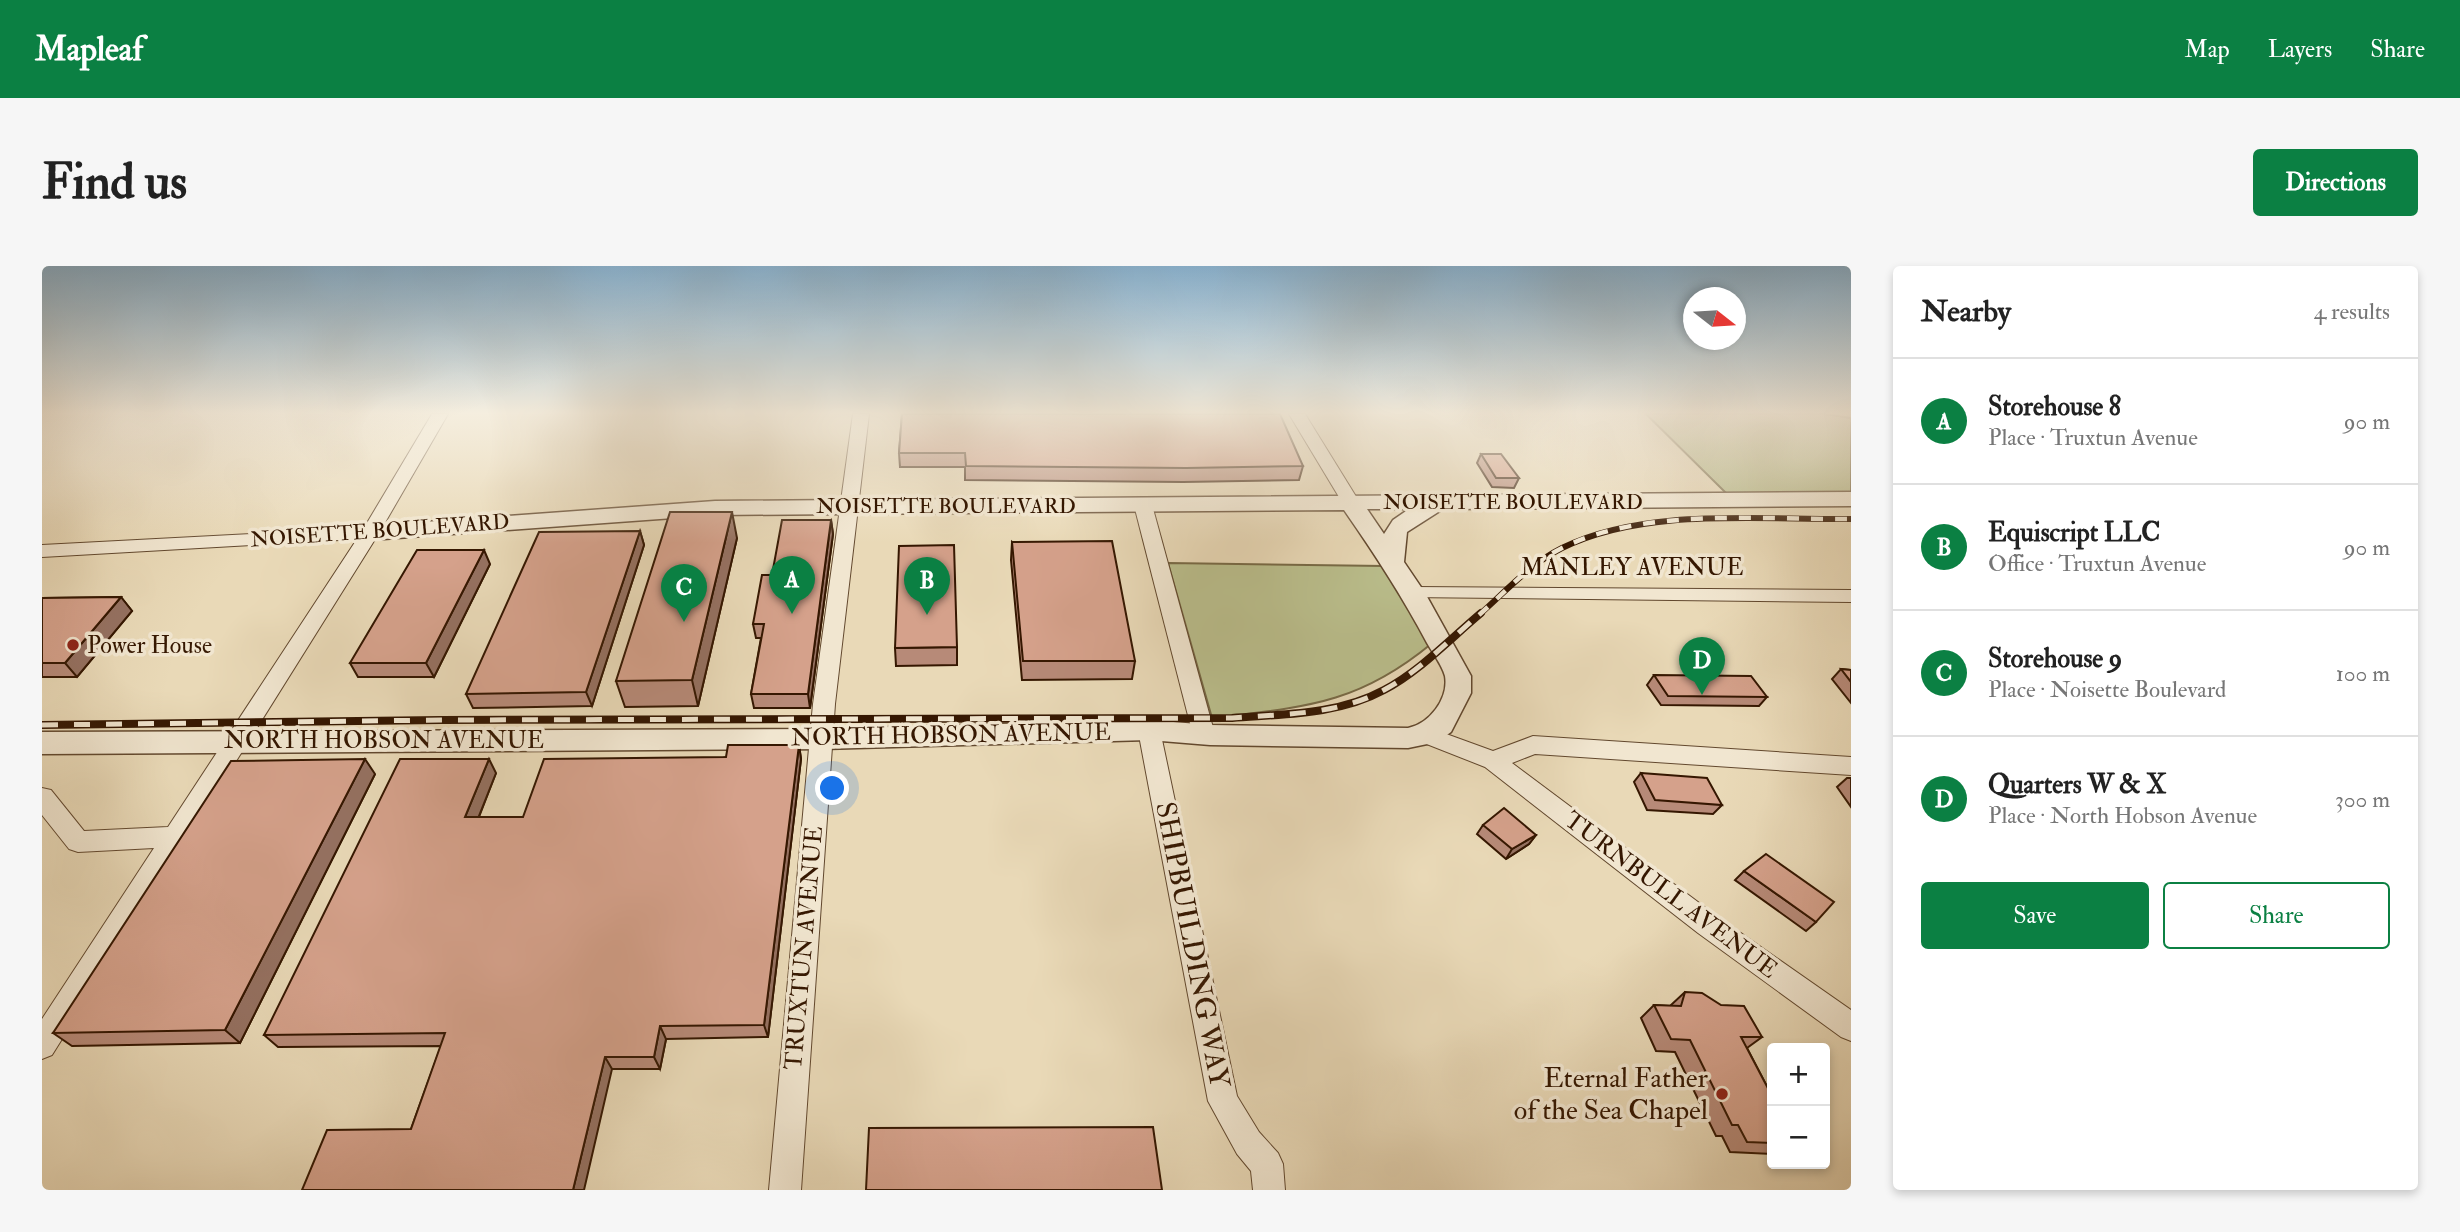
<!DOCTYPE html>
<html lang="en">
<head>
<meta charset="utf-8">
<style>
  :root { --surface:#fff; --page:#f6f6f6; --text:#222; --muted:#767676; --line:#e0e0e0; --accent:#0b8043 }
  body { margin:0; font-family:"IM FELL Double Pica",serif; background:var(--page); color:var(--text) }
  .controls { position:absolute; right:21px; bottom:21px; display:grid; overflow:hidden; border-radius:7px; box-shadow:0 4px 10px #0003 }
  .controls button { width:63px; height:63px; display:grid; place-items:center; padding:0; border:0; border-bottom:2px solid var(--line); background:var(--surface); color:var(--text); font:35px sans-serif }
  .compass { position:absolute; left:1641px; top:21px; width:63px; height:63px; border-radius:50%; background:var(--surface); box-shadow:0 4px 10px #0003; rotate:107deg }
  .you { position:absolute; left:791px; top:523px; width:24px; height:24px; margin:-18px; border:5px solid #fff; border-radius:50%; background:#1a73e8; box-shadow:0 0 0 10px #1a73e833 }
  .badge { display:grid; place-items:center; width:46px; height:46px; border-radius:50%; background:var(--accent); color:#fff; font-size:23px; font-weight:700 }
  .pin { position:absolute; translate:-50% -58px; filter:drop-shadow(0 2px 4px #0008) }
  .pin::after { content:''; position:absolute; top:37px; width:24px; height:21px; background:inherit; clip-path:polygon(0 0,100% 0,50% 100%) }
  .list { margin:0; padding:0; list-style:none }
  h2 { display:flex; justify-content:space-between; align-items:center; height:91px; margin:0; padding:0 28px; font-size:30px }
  h2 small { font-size:23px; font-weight:400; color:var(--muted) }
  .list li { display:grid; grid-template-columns:46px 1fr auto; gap:21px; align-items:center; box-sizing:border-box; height:126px; padding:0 28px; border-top:2px solid var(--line) }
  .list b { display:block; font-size:26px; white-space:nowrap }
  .list p { margin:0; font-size:23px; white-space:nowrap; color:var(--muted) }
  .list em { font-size:23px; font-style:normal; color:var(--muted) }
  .actions { display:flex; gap:14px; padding:21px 28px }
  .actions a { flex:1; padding:16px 0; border:2px solid var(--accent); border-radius:7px; text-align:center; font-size:24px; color:var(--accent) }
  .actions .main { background:var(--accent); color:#fff }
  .map { position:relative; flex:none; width:1809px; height:924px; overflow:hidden; border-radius:7px }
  header { display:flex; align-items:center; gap:42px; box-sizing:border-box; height:98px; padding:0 35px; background:var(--accent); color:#fff }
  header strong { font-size:33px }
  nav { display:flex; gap:38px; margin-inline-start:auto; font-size:24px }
  .intro { display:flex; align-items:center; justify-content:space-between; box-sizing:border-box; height:168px; padding:0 42px }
  h1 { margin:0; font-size:49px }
  .button { padding:18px 32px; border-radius:7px; background:var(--accent); color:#fff; font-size:24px; font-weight:700 }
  main { display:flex; gap:42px; padding:0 42px }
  aside { flex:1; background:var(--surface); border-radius:7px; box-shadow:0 4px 10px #0003 }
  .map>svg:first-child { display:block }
</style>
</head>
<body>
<header>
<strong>Mapleaf</strong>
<nav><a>Map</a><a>Layers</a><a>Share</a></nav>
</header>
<div class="intro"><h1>Find us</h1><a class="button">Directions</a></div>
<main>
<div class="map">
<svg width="1809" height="924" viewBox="0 0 1809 924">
  <rect width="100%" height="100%" fill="#e9d9b7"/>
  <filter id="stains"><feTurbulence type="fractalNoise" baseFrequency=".00286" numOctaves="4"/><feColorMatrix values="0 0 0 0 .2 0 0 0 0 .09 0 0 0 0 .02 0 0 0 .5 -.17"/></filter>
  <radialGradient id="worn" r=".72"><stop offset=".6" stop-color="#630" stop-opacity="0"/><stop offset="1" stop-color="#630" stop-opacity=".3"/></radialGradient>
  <g fill="#babe8c" stroke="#786a46" stroke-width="2">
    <polygon points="1604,148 1782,148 1809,152 1809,227 1684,227"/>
    <path d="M1126 297 1342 300 1389 378C1315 439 1262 441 1170 452Z"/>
  </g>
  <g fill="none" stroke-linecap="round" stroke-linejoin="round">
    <g stroke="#62482e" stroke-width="2">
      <g id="minor">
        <polygon points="390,148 406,148 337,267 10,789 0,793 0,753 112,582 36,586 27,583 0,549 0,522 9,524 42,565 126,561 315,273 0,291 0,279 322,262"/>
        <polygon points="811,148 827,148 793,438 759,924 727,924 771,438"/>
        <polygon points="1247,148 1263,148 1318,237 1315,241 1303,241"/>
        <polygon points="1101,234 1110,239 1173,469 1170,475 1162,477 1154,475 1151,469 1092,239"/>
        <polygon points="1371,321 1809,324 1809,336 1364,331 1361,327 1364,323"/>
        <polygon points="1107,456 1115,458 1118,464 1195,830 1217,866 1236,887 1241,898 1243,924 1211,924 1209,905 1195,888 1166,835 1096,464 1099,458"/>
        <polygon points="1385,461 1451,485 1491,470 1809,491 1809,509 1493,488 1470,497 1676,651 1809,744 1809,775 1799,771 1656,667 1443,501 1377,475 1374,469 1377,463"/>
      </g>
    </g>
    <g stroke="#62482e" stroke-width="3">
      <path id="tertiary" d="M1809 226V240L1401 243 1365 266 1362 296 1383 327 1429 410V427L1409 466 1395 476 1366 482 1168 479 1107 474 780 483 0 488V466L780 463 1107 454 1168 459 1366 462C1387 458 1407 433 1403 410 1400 399 1390 386 1385 377 1360 330 1332 287 1302 244L673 249 328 274 320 272 317 267 320 262 328 260 673 235ZM1325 243H1367L1351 254 1342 268Z"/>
    </g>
    <use href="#minor" fill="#f1e6d0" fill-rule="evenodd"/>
    <use href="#tertiary" fill="#f1e6d0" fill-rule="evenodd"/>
    <g stroke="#351701" stroke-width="6">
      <path id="rail-far1" d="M1437 349C1463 326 1488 298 1520 282 1602 241 1718 254 1809 253"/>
    </g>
    <g stroke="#351701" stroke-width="8">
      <path id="rail" d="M0 459 399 454 1190 452C1241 448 1296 449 1342 424 1378 405 1408 373 1439 347"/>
    </g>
    <use href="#rail-far1" stroke="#f1e6d0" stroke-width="4.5" stroke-dasharray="12" stroke-linecap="butt"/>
    <use href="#rail" stroke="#f1e6d0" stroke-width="5" stroke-dasharray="16" stroke-linecap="butt"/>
  </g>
  <g fill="#b78a78" stroke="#351701" stroke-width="2">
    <polygon points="860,148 1261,200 1257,214 1141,216 923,214 923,201 858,201 857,187"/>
    <polygon points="1439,188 1477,212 1472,222 1450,221 1435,197"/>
    <polygon points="789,254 791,268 768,442 712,442 709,428 719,372 714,372 711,358 730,309"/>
    <polygon points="598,265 602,279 550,440 431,442 424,428"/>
    <polygon points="695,272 656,440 583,441 574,415"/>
    <polygon points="970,276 1093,395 1090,413 980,414 969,294"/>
    <polygon points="448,298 392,411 316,411 308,397"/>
    <polygon points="79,331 90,345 35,411 0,411 0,332"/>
    <polygon points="915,381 915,399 854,400 853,382"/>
    <polygon points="1799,403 1809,404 1809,437 1790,413"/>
    <polygon points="1612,409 1725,431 1717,440 1619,439 1605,419"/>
    <polygon points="757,479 759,493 726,771 624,773 618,803 570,803 369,863 399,780 236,781 222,769 454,507 437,551 481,551 684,491"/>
    <polygon points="1599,507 1680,539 1671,548 1605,544 1592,516"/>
    <polygon points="333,508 198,777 30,780 11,767"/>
    <polygon points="1805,512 1809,512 1809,541 1795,521"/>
    <polygon points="1441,559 1494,569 1487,578 1464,593 1435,568"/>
    <polygon points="1702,605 1774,656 1764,665 1693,614"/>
    <polygon points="1643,726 1720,771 1705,782 1730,830 1730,888 1688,886 1680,870 1674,870 1633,786 1614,785 1599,752 1612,739 1628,740"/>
  </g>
  <g fill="#957161" stroke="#351701" stroke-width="2">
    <polygon points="690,246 695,272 656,440 650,414"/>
    <polygon points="789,254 791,268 768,442 766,428"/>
    <polygon points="598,265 602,279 550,440 544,426"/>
    <polygon points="442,284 448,298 392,411 384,397"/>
    <polygon points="79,331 90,345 35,411 23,397"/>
    <polygon points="757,479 759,493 726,771 722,759"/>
    <polygon points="323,493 333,508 198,777 183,764"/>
    <polygon points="447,493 454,507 431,565 423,551"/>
    <polygon points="1494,569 1487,578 1464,593 1470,583"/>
    <polygon points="618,760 624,773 618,803 612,791"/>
    <polygon points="563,791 570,803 542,924 531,924"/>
  </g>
  <g fill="#d5a18b" stroke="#351701" stroke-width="2">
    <polygon points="860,148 1238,148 1261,200 1144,202 924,200 923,187 857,187"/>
    <polygon points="1439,188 1459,188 1477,212 1454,212"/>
    <polygon points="628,246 690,246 650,414 574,415"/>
    <polygon points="740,254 789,254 766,428 709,428 722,358 711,358 720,309 730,309"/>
    <polygon points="598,265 544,426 424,428 497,266"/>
    <polygon points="1070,275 1093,395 981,395 970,276"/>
    <polygon points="912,279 915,381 853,382 857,280"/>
    <polygon points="375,284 442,284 384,397 308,397"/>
    <polygon points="79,331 23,397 0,397 0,332"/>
    <polygon points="1799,403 1809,404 1809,416"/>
    <polygon points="1612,409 1709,410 1725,431 1626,430"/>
    <polygon points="686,479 757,479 722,759 618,760 612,791 563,791 531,924 260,924 285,864 369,863 403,767 222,769 358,493 447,493 423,551 481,551 502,493 684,491"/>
    <polygon points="323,493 183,764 11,767 189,495"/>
    <polygon points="1599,507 1665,512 1680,539 1613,534"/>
    <polygon points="1462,542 1494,569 1470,583 1441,559"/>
    <polygon points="1724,588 1792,636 1774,656 1702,605"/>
    <polygon points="1643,726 1660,727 1679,739 1702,740 1720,771 1699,771 1730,830 1730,877 1705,876 1696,859 1690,859 1648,774 1629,773 1612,739 1639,740"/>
    <polygon points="1111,861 1120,924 824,924 827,862"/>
  </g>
  <linearGradient id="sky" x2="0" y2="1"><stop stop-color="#89b5d5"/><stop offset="0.53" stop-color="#f5eedf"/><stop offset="1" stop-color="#f5eedf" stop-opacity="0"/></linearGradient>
  <rect width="1809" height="277" fill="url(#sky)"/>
  <g fill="#8f2418" stroke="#f1e6d0" stroke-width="2.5">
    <circle cx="31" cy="379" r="7"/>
    <circle cx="1680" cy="828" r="7"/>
  </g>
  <g text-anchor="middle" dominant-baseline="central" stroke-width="7" stroke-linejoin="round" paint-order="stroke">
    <g font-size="21" fill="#351701" stroke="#f1e6d0">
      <text x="1471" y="236">NOISETTE BOULEVARD</text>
      <text x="904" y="240">NOISETTE BOULEVARD</text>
      <text transform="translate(338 265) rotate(-4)">NOISETTE BOULEVARD</text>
    </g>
    <g font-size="24" fill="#351701" stroke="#f1e6d0">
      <text x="1590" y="301">MANLEY AVENUE</text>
      <text transform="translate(909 469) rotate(-1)">NORTH HOBSON AVENUE</text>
      <text x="342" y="474">NORTH HOBSON AVENUE</text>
      <text transform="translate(1629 629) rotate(37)">TURNBULL AVENUE</text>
      <text transform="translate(762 682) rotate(-85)">TRUXTUN AVENUE</text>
    </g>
    <g font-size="24" fill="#351701" stroke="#f1e6d0" text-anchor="start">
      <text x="45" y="379">Power House</text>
    </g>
    <g font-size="28" fill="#351701" stroke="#f1e6d0">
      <text transform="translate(1150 679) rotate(79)">SHIPBUILDING WAY</text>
    </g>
    <g font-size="28" fill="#351701" stroke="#f1e6d0" text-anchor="end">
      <text x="1666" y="812">Eternal Father<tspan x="1666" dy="32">of the Sea Chapel</tspan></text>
    </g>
  </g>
  <rect width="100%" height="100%" filter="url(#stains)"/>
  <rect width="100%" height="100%" fill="url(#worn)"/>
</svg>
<div class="controls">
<button>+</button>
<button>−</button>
</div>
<svg class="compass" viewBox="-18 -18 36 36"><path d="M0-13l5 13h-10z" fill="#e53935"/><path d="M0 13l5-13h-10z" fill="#767676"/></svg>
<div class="you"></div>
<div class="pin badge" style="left:750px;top:348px">A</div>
<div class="pin badge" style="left:885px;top:349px">B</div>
<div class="pin badge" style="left:642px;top:356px">C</div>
<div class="pin badge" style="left:1660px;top:429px">D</div>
</div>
<aside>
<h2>Nearby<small>4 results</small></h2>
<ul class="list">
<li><span class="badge">A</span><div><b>Storehouse 8</b><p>Place · Truxtun Avenue</p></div><em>90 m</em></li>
<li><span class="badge">B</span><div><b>Equiscript LLC</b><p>Office · Truxtun Avenue</p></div><em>90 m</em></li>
<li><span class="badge">C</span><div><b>Storehouse 9</b><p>Place · Noisette Boulevard</p></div><em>100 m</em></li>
<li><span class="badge">D</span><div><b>Quarters W &amp; X</b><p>Place · North Hobson Avenue</p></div><em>300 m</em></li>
</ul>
<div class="actions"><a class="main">Save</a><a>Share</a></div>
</aside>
</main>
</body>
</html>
